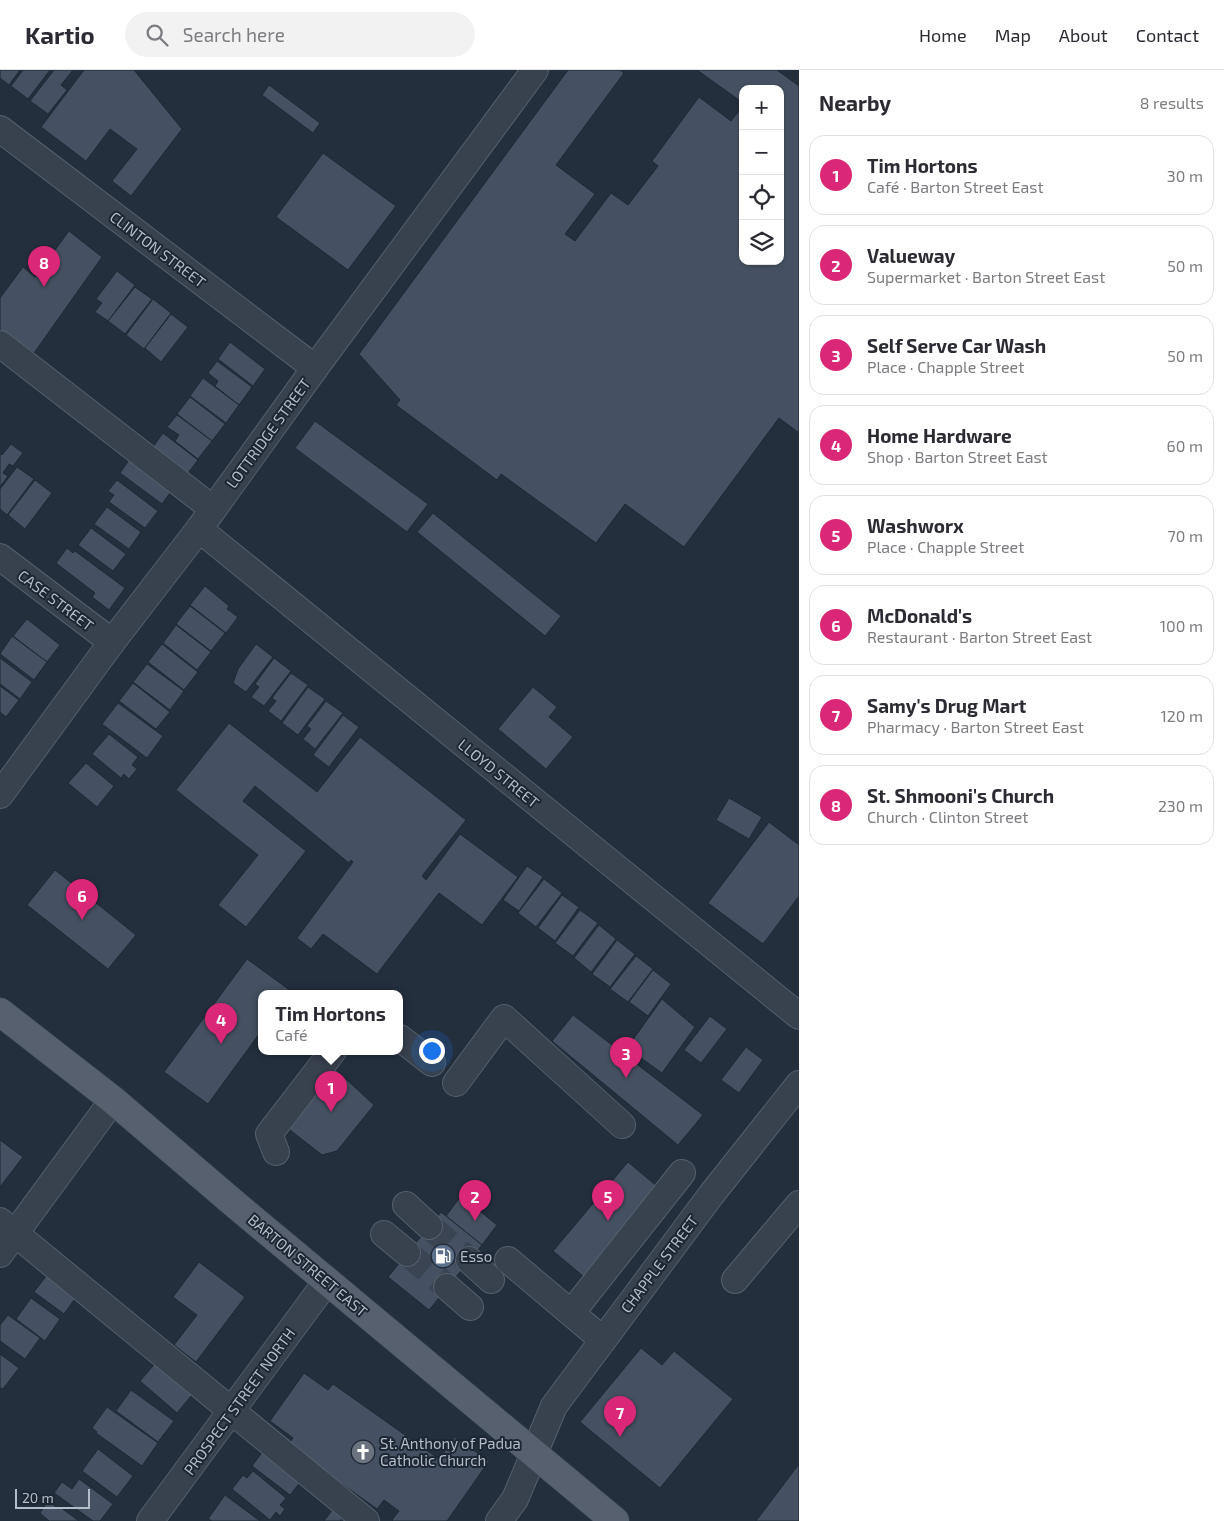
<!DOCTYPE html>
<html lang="en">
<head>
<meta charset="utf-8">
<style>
  :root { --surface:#fff; --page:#f2f2f3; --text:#2b2b33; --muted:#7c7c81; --line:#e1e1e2; --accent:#db2777 }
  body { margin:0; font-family:"Exo 2",sans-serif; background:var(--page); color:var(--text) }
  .controls { position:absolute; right:15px; top:15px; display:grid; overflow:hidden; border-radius:10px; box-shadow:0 1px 4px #0004 }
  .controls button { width:45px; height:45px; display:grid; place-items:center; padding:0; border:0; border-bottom:1px solid var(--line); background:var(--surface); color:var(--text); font:25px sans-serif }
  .scale { position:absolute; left:15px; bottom:12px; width:75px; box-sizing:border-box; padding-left:5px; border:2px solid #b4bcc9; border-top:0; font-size:14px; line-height:18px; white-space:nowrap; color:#b4bcc9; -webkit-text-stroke:4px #1d2633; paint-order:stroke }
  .you { position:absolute; left:431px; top:980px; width:18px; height:18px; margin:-12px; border:4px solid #fff; border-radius:50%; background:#1a73e8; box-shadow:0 0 0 8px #1a73e833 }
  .badge { display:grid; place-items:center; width:32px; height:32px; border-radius:50%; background:var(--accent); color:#fff; font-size:16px; font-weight:700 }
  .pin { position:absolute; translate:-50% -41px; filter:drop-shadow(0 1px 2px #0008) }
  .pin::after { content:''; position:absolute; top:26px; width:18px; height:15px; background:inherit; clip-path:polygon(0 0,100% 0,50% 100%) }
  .popup { position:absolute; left:258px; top:920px; width:145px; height:65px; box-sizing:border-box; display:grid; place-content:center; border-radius:10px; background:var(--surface); filter:drop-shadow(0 1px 4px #0005); font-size:16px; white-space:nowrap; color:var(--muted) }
  .popup b { font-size:19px; color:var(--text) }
  .popup::after { content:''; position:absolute; left:50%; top:100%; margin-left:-10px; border:10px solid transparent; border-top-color:var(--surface) }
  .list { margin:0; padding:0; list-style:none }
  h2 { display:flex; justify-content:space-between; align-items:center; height:65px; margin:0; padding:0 20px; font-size:21px }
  h2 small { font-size:16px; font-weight:400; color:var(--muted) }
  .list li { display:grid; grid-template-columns:32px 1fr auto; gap:15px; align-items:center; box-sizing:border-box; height:80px; margin:0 10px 10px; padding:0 10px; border:1px solid var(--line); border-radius:15px }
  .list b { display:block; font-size:19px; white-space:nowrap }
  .list p { margin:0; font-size:16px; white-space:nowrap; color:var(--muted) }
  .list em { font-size:16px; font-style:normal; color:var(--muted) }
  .icon { flex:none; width:28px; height:28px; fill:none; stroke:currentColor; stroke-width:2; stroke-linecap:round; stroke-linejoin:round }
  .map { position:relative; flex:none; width:799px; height:1451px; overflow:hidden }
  header { display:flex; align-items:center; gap:30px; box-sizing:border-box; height:70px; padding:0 25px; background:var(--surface); border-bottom:1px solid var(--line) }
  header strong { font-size:24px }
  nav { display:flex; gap:28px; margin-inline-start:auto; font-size:18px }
  .search { width:350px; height:45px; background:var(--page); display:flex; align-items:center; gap:12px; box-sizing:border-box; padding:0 18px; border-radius:28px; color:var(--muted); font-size:19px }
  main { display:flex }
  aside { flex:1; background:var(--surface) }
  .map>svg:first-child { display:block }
</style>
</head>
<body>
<header>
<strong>Kartio</strong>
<div class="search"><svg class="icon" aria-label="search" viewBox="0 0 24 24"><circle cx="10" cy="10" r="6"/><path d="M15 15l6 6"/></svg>Search here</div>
<nav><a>Home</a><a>Map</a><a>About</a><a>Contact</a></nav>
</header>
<main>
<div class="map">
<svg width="799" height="1451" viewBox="0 0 799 1451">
  <rect width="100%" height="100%" fill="#242f3e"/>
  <g fill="#455162" stroke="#1f2835">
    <polygon points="0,0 20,0 9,15 0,8"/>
    <polygon points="23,0 50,0 28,29 11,16"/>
    <polygon points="54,0 73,0 61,15 67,20 48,44 30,31"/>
    <polygon points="84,0 134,0 182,59 131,126 112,111 137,79 110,59 86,91 41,57"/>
    <polygon points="568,0 620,0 624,3 556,95 595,124 565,164 575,171 611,123 628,135 658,96 652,91 699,27 731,51 743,36 743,191 780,191 780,19 743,19 743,33 697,0 777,0 799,16 799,363 779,348 684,477 625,434 596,473 501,404 497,410 396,335 400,330 359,284"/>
    <polygon points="269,15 320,53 313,63 262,25"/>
    <polygon points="323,83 396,136 348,200 276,147"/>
    <polygon points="69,161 102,187 34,283 0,260 0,228 23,197 35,207"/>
    <polygon points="117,201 135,215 108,251 95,242 102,233 96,229"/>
    <polygon points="135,217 152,229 125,264 108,251"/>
    <polygon points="153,229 171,243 144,279 126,265"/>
    <polygon points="171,244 188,257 161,292 145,278"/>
    <polygon points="230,272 265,299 253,316 218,289"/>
    <polygon points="217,291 252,317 239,335 215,316 218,311 208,303"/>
    <polygon points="203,308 239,335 226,353 190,326"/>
    <polygon points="190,327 225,354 212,371 177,344"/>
    <polygon points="177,345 212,371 198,389 175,371 179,365 167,357"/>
    <polygon points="315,351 428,434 407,462 295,378"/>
    <polygon points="163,363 198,390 185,407 150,381"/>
    <polygon points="11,374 23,383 13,396 9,394 3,403 8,406 0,417 0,384 2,385"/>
    <polygon points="131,387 173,419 162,434 120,403"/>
    <polygon points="17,397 34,409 7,445 0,439 0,419"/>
    <polygon points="35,410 52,423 25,459 8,445"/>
    <polygon points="117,410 158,441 145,458 109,432 114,425 108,421"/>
    <polygon points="107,437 141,462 129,479 94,454"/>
    <polygon points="433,443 561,546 545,566 417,462"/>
    <polygon points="91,458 126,484 113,501 78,475"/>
    <polygon points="67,478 73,483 75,481 125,518 109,540 92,527 95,523 56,493"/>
    <polygon points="205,516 229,536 227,539 238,547 226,563 190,535"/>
    <polygon points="190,536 225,563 211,581 176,554"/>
    <polygon points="27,549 60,575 47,592 13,566"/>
    <polygon points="176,555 211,582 197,600 163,573"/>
    <polygon points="12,566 47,592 34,610 0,584"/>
    <polygon points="162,574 198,602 184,620 148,592"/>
    <polygon points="256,574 273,587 246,622 233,613 238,599"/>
    <polygon points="0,588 32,612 20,629 0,614"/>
    <polygon points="274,588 291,601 264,636 251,627 259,617 255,614"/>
    <polygon points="147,594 184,621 170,640 133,612"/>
    <polygon points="291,603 308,615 281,651 268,641 276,631 272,628"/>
    <polygon points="133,613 170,642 156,659 119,631"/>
    <polygon points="0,616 19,630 6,647 0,642"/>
    <polygon points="308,617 325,629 298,665 282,653"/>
    <polygon points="533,617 557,637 549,647 573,667 546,699 498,659"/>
    <polygon points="326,631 343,643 315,679 303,669 311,659 307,656"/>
    <polygon points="118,633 163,666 147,688 102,654"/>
    <polygon points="343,645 359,657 329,697 313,685"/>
    <polygon points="229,653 317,722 360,667 466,750 422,806 426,810 460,764 518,807 482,855 439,823 377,904 323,864 311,879 297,868 353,792 351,790 349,793 255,716 243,731 306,781 246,857 218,835 258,785 176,720"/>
    <polygon points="109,664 138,687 132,695 137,699 129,709 124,704 121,708 92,684"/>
    <polygon points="86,693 114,716 97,737 68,713"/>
    <polygon points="729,728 762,747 749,769 716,750"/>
    <polygon points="769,752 799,775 799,826 763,874 708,833"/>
    <polygon points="527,796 543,807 519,841 503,830"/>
    <polygon points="55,800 136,865 108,899 27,835"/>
    <polygon points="544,809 562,823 536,857 518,843"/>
    <polygon points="562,825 579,837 555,871 538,858"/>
    <polygon points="580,840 598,853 573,886 555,873"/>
    <polygon points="599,855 616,869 591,902 574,888"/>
    <polygon points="617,870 635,884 610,917 592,904"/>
    <polygon points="636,886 653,899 628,932 610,919"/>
    <polygon points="247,889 291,921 290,923 262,923 262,960 208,1034 164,1002"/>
    <polygon points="653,900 671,914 648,946 629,932"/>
    <polygon points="662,929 695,957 662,1003 627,978"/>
    <polygon points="573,945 703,1045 678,1075 552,971"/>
    <polygon points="710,946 727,959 701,993 684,980"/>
    <polygon points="746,977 763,990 739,1023 721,1010"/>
    <polygon points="334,998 374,1035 337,1081 322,1085 290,1060 288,1050"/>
    <polygon points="0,1070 23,1087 0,1117"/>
    <polygon points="628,1092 664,1122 589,1211 553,1181"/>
    <polygon points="461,1126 497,1155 482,1175 446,1146"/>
    <polygon points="441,1142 482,1175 429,1240 388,1207"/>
    <polygon points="199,1192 245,1227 196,1292 174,1275 197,1245 173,1227"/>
    <polygon points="50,1201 79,1223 64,1244 34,1222"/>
    <polygon points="31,1228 60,1249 45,1271 16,1249"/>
    <polygon points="8,1245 40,1268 25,1289 0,1271 0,1255"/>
    <polygon points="641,1278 662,1295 674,1281 733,1329 660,1418 580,1352"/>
    <polygon points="0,1284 19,1298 3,1319 0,1318"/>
    <polygon points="159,1289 196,1320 177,1343 140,1311"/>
    <polygon points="304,1303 328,1320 333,1314 439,1389 455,1367 489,1391 447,1451 393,1451 392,1450 399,1441 384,1430 377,1439 288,1375 293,1368 270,1351"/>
    <polygon points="131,1320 174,1351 158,1372 116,1341"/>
    <polygon points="107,1337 158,1373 142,1396 96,1363 97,1362 92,1358"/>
    <polygon points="98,1379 133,1406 117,1427 82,1401"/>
    <polygon points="263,1381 302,1410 290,1425 252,1396"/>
    <polygon points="799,1394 799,1451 756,1451"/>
    <polygon points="253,1401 286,1428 280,1435 285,1439 280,1446 276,1442 270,1450 232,1419 243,1405 247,1408"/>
    <polygon points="79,1409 113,1434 100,1451 93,1451 54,1423 62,1412 72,1419"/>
    <polygon points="225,1425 260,1451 212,1451 208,1449"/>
    <polygon points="48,1431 59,1439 60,1437 79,1451 49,1451 40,1443"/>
    <polygon points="333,1439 344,1446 340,1451 324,1451"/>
  </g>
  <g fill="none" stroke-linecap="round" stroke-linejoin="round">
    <g stroke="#3a4453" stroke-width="26" stroke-dasharray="26 13" stroke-linecap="butt">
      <polyline points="429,1156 469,1190"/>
      <polyline points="407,1183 447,1217"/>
    </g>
    <g stroke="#565f6c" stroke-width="28">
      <g id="minor">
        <polyline points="0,59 315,298"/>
        <polyline points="0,274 213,439"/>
        <polyline points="199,459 799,946"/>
        <polyline points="0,487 112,572"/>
        <polyline points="0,725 112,572 199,459 315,298 535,0"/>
        <polyline points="400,968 432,993"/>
        <polyline points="456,1013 504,948 622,1055"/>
        <polyline points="276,1082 269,1064 333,981"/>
        <polyline points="406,1135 429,1156"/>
        <polyline points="0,1151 366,1451"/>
        <polyline points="384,1164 407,1183"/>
        <polyline points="0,1184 113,1030"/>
        <polyline points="469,1190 491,1210"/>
        <polyline points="508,1190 603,1270"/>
        <polyline points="735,1210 799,1134"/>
        <polyline points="447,1217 470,1237"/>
        <polyline points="572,1242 682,1103"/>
        <polyline points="150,1451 327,1211"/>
        <polyline points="499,1451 515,1429 554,1336 711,1125 799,1014"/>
      </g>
    </g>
    <g stroke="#414a57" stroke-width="29">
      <polyline id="major" points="0,942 113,1030 237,1136 615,1451"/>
    </g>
    <use href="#minor" stroke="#38414e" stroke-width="26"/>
    <use href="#major" stroke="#56606e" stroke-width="28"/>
  </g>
  <defs>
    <g id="fuel-disc" transform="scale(1.25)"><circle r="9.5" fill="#5c6f8a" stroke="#1d2633"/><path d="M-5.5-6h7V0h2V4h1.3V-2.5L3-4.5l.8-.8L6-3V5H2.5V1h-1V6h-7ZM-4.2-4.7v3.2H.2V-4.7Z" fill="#fff"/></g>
    <g id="church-disc" transform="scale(1.25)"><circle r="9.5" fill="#6b7280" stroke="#1d2633"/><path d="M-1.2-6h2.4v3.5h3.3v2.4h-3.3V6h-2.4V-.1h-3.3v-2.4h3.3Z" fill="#fff"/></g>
  </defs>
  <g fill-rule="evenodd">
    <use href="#fuel-disc" x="443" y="1186"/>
    <use href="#church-disc" x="363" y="1382"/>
  </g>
  <g text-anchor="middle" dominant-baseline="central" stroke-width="4" stroke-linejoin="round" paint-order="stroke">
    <g font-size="15" fill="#b4bcc9" stroke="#1d2633">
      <text transform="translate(158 179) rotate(37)">CLINTON STREET</text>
      <text transform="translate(268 363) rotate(-54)">LOTTRIDGE STREET</text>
      <text transform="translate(56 530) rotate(37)">CASE STREET</text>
      <text transform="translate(499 703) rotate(39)">LLOYD STREET</text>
      <text transform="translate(659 1194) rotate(-53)">CHAPPLE STREET</text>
      <text transform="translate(308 1195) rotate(40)">BARTON STREET EAST</text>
      <text transform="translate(239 1331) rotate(-54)">PROSPECT STREET NORTH</text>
    </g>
    <g font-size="15" fill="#b4bcc9" stroke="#1d2633" text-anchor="start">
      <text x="460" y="1186">Esso</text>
      <text x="380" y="1373">St. Anthony of Padua<tspan x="380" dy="17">Catholic Church</tspan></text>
    </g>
  </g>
</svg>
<div class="controls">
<button>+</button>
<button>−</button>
<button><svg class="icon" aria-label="locate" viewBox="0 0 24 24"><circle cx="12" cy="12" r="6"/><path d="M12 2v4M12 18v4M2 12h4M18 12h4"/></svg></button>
<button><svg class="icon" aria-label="layers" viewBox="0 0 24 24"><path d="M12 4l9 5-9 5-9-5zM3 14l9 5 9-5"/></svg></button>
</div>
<div class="scale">20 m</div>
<div class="you"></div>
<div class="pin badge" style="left:331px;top:1042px">1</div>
<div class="popup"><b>Tim Hortons</b>Café</div>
<div class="pin badge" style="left:475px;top:1151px">2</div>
<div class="pin badge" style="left:626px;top:1008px">3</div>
<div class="pin badge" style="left:221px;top:974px">4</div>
<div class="pin badge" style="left:608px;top:1151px">5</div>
<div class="pin badge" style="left:82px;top:850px">6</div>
<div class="pin badge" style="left:620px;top:1367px">7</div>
<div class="pin badge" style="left:44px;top:217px">8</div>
</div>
<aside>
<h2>Nearby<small>8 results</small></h2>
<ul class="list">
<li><span class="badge">1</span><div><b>Tim Hortons</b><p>Café · Barton Street East</p></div><em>30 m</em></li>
<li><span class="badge">2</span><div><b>Valueway</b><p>Supermarket · Barton Street East</p></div><em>50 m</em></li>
<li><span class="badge">3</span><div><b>Self Serve Car Wash</b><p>Place · Chapple Street</p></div><em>50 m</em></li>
<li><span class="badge">4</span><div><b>Home Hardware</b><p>Shop · Barton Street East</p></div><em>60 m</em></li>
<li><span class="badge">5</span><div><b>Washworx</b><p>Place · Chapple Street</p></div><em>70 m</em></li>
<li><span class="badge">6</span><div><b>McDonald's</b><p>Restaurant · Barton Street East</p></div><em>100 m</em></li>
<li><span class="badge">7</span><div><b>Samy's Drug Mart</b><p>Pharmacy · Barton Street East</p></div><em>120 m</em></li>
<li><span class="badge">8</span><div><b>St. Shmooni's Church</b><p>Church · Clinton Street</p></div><em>230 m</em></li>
</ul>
</aside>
</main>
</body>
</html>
